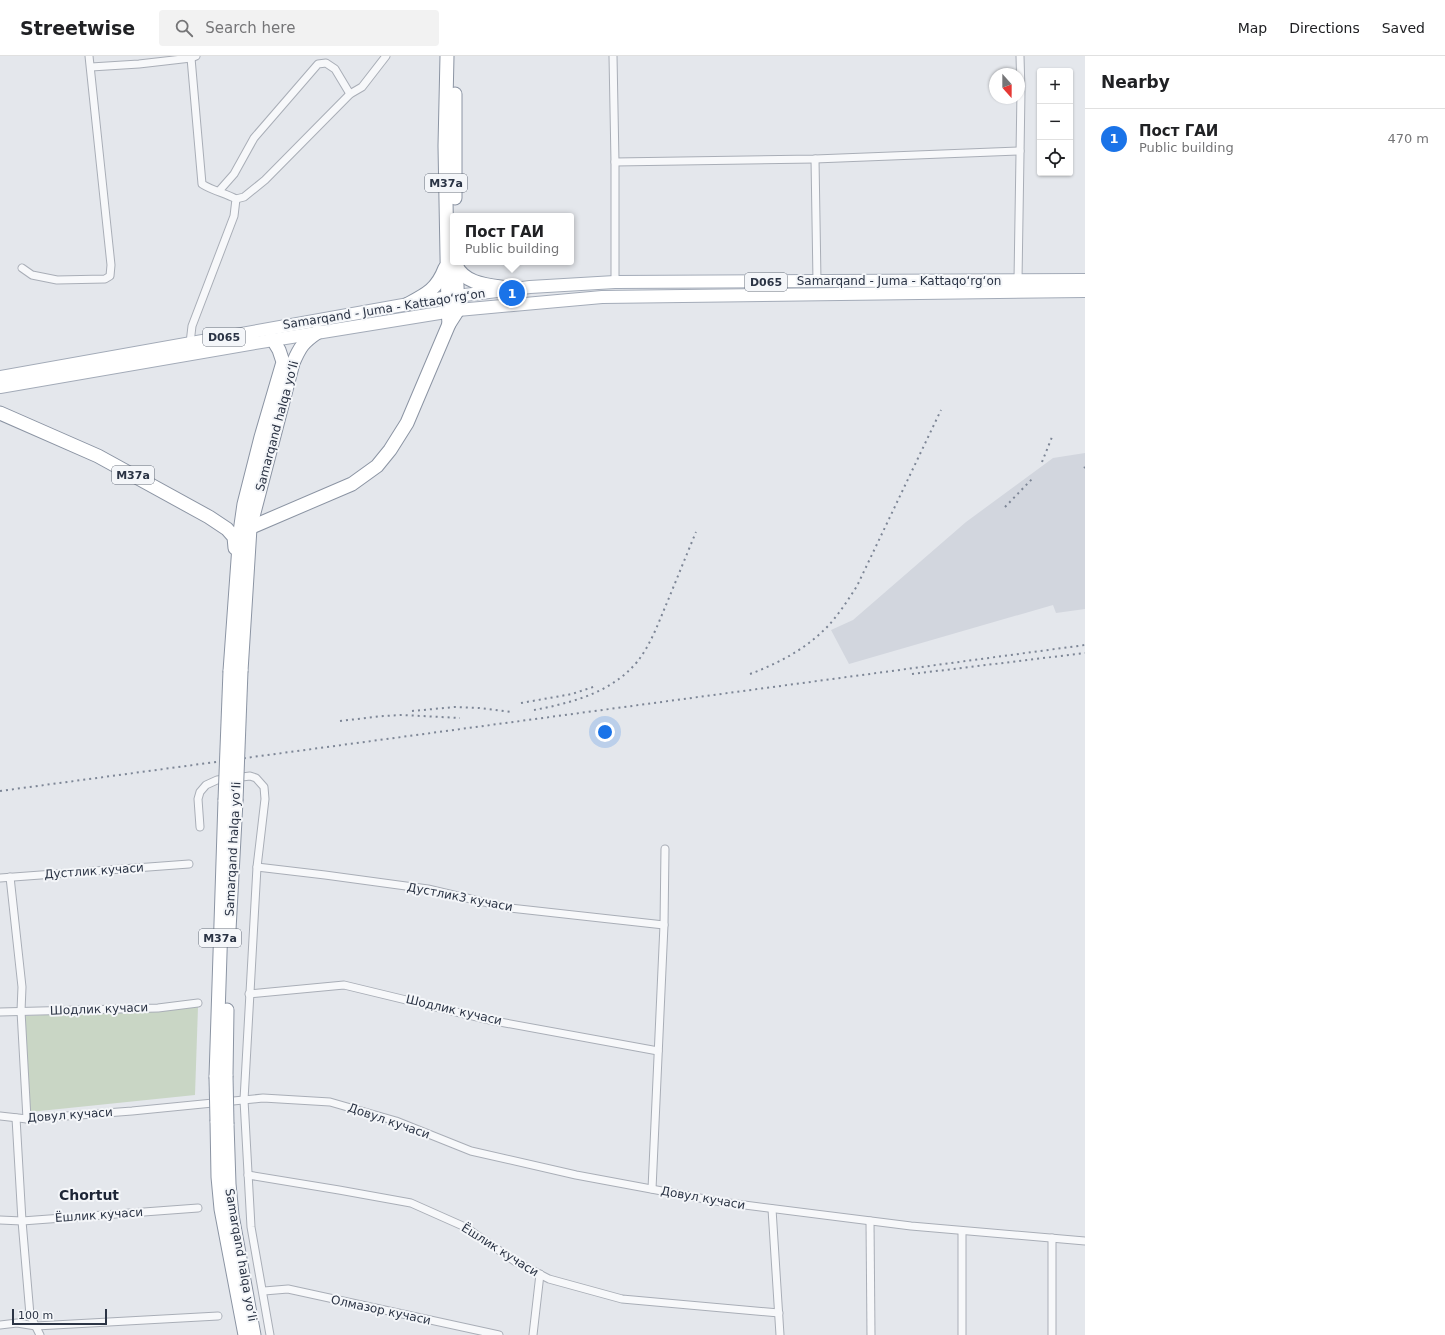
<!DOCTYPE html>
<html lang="en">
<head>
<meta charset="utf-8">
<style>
  :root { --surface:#fff; --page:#f2f2f2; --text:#202124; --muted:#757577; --line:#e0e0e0; --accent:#1a73e8 }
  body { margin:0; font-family:"DejaVu Sans",sans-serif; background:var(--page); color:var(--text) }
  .controls { position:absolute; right:12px; top:12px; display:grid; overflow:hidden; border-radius:4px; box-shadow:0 1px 3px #0004 }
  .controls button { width:36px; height:36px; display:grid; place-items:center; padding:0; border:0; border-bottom:1px solid var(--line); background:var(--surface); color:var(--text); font:20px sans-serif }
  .compass { position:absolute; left:989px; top:12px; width:36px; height:36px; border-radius:50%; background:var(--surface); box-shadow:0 1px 3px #0004; rotate:159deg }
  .scale { position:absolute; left:12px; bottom:10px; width:95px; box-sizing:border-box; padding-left:4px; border:2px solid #2b3445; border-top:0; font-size:11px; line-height:14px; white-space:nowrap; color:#2b3445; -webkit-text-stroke:3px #f4f6f9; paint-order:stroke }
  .you { position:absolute; left:605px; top:676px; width:14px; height:14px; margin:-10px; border:3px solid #fff; border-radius:50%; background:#1a73e8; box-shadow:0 0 0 6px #1a73e833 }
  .badge { display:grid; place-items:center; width:26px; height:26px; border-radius:50%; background:var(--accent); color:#fff; font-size:13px; font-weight:700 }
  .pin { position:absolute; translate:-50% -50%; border:2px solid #fff; box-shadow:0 1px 4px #0006 }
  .popup { position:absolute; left:450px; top:157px; width:124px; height:52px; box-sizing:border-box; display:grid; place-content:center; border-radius:4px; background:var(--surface); filter:drop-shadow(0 1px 3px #0005); font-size:13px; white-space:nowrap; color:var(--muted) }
  .popup b { font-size:15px; color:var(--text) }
  .popup::after { content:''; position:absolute; left:50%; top:100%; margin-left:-8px; border:8px solid transparent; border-top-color:var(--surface) }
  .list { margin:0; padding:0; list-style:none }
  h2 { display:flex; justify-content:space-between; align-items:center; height:52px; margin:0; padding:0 16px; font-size:17px }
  h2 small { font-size:13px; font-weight:400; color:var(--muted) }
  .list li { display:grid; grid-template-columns:26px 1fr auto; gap:12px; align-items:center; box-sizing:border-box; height:60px; padding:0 16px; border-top:1px solid var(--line) }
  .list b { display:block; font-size:15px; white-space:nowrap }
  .list p { margin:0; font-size:13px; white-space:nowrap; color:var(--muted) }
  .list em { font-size:13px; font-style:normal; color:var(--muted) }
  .icon { flex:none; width:22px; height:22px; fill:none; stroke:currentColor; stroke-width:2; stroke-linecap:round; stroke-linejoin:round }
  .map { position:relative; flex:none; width:1085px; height:1279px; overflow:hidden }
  header { display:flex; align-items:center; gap:24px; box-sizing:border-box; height:56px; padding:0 20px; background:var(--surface); border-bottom:1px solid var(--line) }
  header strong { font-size:19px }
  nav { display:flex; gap:22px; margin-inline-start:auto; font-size:14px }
  .search { width:280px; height:36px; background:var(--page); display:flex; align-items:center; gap:10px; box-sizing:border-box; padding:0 14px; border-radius:4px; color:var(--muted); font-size:15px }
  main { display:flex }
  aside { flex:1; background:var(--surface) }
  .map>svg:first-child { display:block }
</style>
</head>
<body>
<header>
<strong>Streetwise</strong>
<div class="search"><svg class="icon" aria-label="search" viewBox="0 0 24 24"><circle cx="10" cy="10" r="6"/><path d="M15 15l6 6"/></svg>Search here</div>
<nav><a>Map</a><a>Directions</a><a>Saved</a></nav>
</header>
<main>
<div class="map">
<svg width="1085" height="1279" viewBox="0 0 1085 1279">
  <rect width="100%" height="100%" fill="#e4e7ec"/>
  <polygon fill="#d2d6de" points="1085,397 1085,553 1056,557 1053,549 849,608 831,574 853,564 966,466 1053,402"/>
  <polygon fill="#c9d6c5" points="198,951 195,1039 30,1056 25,960"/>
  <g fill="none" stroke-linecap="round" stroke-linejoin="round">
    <g stroke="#a9aeb7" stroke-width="9">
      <g id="street">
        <polyline points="613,0 615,106 615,226"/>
        <polyline points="91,11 139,8 191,2 196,0"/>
        <polyline points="815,103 817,225"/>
        <polyline points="615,106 815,103 1020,95"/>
        <polyline points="219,135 234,118 254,82 318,8 326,7 335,13 350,38"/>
        <polyline points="236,143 244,141 265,124 350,38 362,31 386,0"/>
        <polyline points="22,212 32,219 57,224 105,223 110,220 111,209 89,0"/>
        <polyline points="1018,224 1021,35 1020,0"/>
        <path d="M190 287 192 270 234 160 236 143C225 137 213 135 202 128L191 2"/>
        <polyline points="200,771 198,743 200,736 206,729 217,724 250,720 256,722 264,731 265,743 257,811 244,1044 251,1171 270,1279"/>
        <polyline points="257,811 325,819 428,833 510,852 664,869"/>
        <polyline points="10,821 22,931 21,955 27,1063"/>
        <polyline points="0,822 189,808"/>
        <polyline points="249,938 344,929 489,964 658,995"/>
        <polyline points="0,956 158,952 198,947"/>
        <polyline points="0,1060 27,1063 132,1055 263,1042 330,1046 396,1065 471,1095 576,1119 721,1146 911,1170 1085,1185"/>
        <polyline points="16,1062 22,1165 30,1259 40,1279"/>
        <polyline points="248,1119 339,1134 411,1147 465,1171 516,1206 549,1223 622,1243 779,1257"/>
        <polyline points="652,1133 664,869 665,793"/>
        <polyline points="772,1153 780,1279"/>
        <polyline points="0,1164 22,1165 198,1152"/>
        <polyline points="870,1165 871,1279"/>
        <polyline points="962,1175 962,1279"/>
        <polyline points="1052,1182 1052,1279"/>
        <polyline points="264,1235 288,1233 499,1279"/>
        <polyline points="0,1269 17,1267 36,1270 218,1260"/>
        <polyline points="533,1279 540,1218"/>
      </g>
    </g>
    <g stroke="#a3abb8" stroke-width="14">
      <g id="primary">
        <polyline points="0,321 448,241 530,231 615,226 1085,224"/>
        <polyline points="0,331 273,284 458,254 602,241 1085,235"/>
      </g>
    </g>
    <g stroke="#8b94a3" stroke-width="15">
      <g id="highway">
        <polyline points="447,0 445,90 448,254 449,268"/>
        <polyline points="455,142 455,38"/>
        <path d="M456 209C465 230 493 229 513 233"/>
        <path d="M408 248C427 238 437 233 445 212"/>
        <polyline points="0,357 98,400 209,461 227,473 234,481 235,492"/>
        <polyline points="240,476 352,428 377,410 390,394 407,367 449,268 458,254 456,206"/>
        <polyline points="230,615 240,476 244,448 261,381 283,306 279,294 273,284"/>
        <path d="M241 615 250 472 293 307C300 291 303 286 318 276"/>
        <polyline points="229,874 236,745"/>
        <polyline points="226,1020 227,954"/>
        <polyline points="216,1021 225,744"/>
        <polyline points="217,1065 218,1121 221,1153 245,1279"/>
        <polyline points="227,1068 229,1128 232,1159 254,1279"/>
      </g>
    </g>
    <use href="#street" stroke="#f7f8fa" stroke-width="7"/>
    <use href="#primary" stroke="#fff" stroke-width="12"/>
    <use href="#highway" stroke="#fff" stroke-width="13"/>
    <g stroke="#7d8696" stroke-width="2" stroke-dasharray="2 4" stroke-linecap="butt">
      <polyline points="1042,406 1052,381"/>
      <polyline points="1084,412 1085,411"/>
      <polyline points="1005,451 1032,423"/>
      <path d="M750 618C779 607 806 593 828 570 839 558 848 544 857 530L941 354"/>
      <polyline points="912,618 1085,597"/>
      <polyline points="521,647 572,638 596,630"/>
      <path d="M534 654C571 647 611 637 637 606 650 590 658 568 666 549 676 525 686 500 696 476"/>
      <polyline points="412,655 455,651 479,652 511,656"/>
      <polyline points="340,665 383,660 402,659 460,662"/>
      <polyline points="0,735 1085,589"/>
    </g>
    <g stroke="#8b94a3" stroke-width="15" stroke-linecap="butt">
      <g id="highway-bridge">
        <polyline points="225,744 230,615"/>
        <polyline points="236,745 241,615"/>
        <polyline points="226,1020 227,1068"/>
        <polyline points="216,1021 217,1065"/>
      </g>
    </g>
    <use href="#highway-bridge" stroke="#fff" stroke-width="13"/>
  </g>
  <g text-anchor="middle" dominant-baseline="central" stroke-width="4" stroke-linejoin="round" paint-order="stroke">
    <g fill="#f4f6f9" stroke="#676e7b" stroke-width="1">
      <rect x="425" y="118" width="42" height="18" rx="3"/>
      <rect x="745" y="217" width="42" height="18" rx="3"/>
      <rect x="203" y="272" width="42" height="18" rx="3"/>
      <rect x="112" y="410" width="42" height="18" rx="3"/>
      <rect x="199" y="873" width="42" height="18" rx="3"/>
    </g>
    <g font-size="11" font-weight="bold" fill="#2b3445">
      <text x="446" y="127">M37a</text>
      <text x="766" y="226">D065</text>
      <text x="224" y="281">D065</text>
      <text x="133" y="419">M37a</text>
      <text x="220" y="882">M37a</text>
    </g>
    <g font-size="12" fill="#2b3445" stroke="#f4f6f9">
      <text x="899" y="225">Samarqand - Juma - Kattaqo‘rg‘on</text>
      <text transform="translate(384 253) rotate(-9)">Samarqand - Juma - Kattaqo‘rg‘on</text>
      <text transform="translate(277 370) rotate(-75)">Samarqand halqa yoʻli</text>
      <text transform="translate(233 793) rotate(-87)">Samarqand halqa yoʻli</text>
      <text transform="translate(94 815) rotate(-4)">Дустлик кучаси</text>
      <text transform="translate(460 841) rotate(11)">Дустлик3 кучаси</text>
      <text transform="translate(99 953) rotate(-2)">Шодлик кучаси</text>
      <text transform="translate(454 954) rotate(13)">Шодлик кучаси</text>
      <text transform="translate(70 1059) rotate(-4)">Довул кучаси</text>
      <text transform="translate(389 1065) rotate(19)">Довул кучаси</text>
      <text transform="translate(703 1142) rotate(10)">Довул кучаси</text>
      <text transform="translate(99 1159) rotate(-4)">Ёшлик кучаси</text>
      <text transform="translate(500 1194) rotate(32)">Ёшлик кучаси</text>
      <text transform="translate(241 1199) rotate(80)">Samarqand halqa yoʻli</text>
      <text transform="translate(381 1254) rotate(12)">Олмазор кучаси</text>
    </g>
    <g font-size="14" font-weight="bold" fill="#1d2536" stroke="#f4f6f9">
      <text x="89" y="1139">Chortut</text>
    </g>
  </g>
</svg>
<div class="controls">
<button>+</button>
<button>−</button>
<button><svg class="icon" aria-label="locate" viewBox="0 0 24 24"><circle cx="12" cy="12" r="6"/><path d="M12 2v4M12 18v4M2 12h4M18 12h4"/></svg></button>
</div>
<svg class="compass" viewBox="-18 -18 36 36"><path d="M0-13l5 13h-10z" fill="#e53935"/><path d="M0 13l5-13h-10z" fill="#757577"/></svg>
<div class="scale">100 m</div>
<div class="you"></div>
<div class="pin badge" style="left:512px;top:237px">1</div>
<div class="popup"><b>Пост ГАИ</b>Public building</div>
</div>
<aside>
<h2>Nearby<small></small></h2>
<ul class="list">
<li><span class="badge">1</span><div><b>Пост ГАИ</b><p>Public building</p></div><em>470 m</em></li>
</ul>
</aside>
</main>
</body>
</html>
